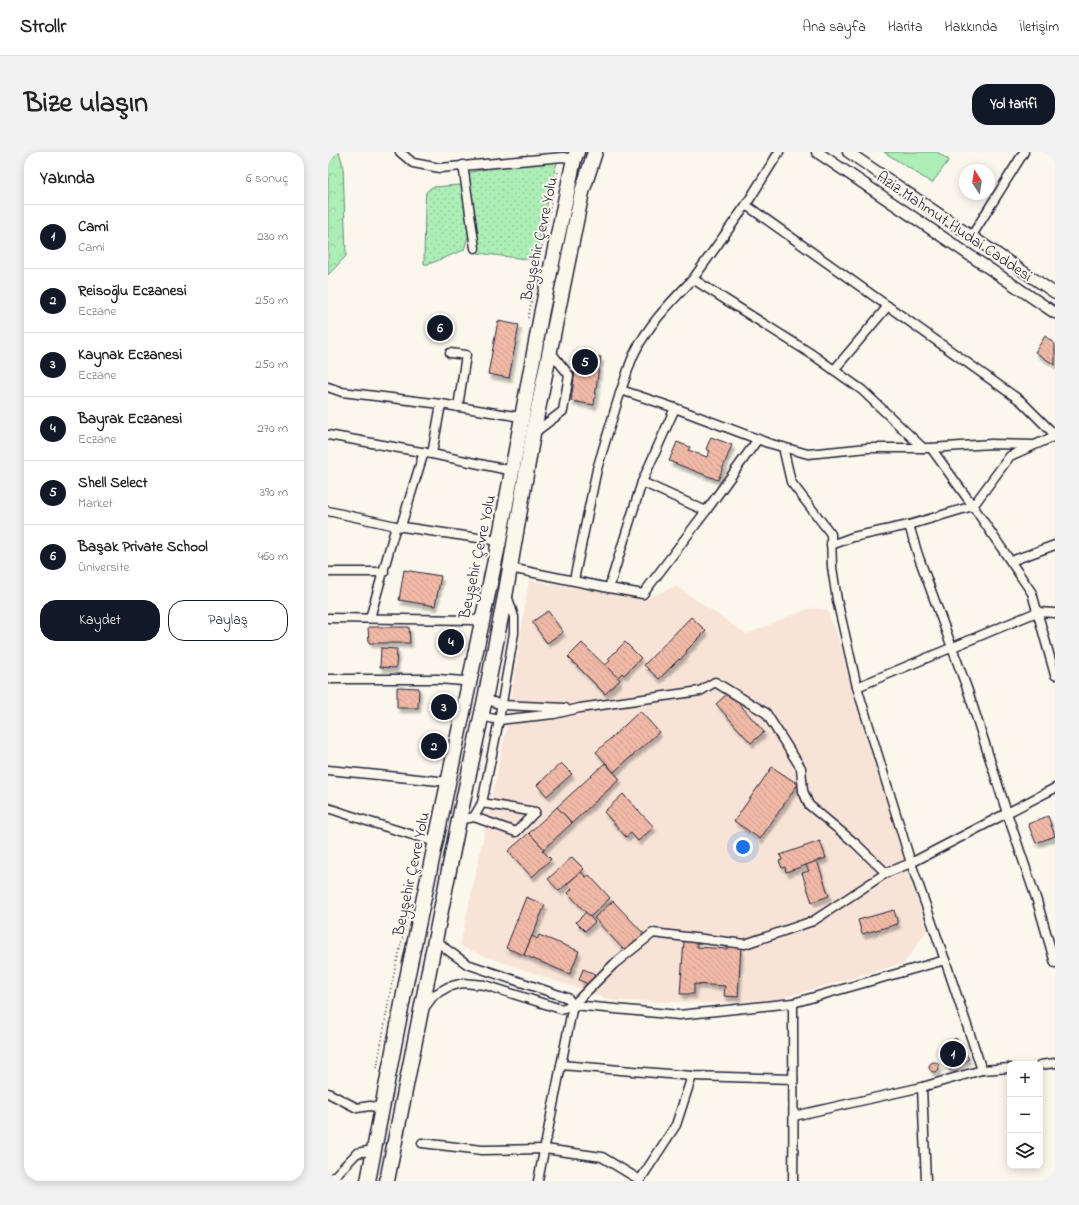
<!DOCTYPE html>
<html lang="tr">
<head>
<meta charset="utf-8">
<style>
  :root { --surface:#fff; --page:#f2f2f2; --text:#222; --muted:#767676; --line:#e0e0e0; --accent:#111827 }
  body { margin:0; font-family:"Indie Flower",sans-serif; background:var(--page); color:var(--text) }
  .controls { position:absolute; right:12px; bottom:12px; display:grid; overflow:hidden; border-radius:8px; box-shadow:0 2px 10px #0003 }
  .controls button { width:36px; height:36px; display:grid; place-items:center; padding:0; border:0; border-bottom:1px solid var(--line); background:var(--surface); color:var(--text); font:20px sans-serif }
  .compass { position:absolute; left:631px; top:12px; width:36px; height:36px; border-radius:50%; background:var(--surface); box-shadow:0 2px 10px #0003; rotate:348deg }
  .you { position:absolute; left:415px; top:695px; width:14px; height:14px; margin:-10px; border:3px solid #fff; border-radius:50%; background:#1a73e8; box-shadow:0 0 0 6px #1a73e833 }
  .badge { display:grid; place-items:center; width:26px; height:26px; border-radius:50%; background:var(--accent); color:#fff; font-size:13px; font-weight:700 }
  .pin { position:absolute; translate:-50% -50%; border:2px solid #fff; box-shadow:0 1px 4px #0006 }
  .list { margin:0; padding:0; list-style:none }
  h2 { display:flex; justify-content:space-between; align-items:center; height:52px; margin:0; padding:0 16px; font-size:17px }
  h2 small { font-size:13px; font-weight:400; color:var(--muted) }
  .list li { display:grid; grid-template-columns:26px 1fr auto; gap:12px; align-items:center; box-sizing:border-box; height:64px; padding:0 16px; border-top:1px solid var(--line) }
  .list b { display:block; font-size:15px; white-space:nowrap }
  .list p { margin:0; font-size:13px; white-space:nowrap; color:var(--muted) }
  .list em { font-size:13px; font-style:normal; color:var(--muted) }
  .actions { display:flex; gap:8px; padding:12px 16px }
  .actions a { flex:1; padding:9px 0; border:1px solid var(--accent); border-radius:16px; text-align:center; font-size:14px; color:var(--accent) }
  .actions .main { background:var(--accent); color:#fff }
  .icon { flex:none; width:22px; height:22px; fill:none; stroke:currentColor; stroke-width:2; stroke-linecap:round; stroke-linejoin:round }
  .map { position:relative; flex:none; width:727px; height:1029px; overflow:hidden; border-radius:16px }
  header { display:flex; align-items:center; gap:24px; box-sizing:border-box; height:56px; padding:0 20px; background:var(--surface); border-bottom:1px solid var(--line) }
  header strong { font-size:19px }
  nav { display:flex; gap:22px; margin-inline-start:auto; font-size:14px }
  .intro { display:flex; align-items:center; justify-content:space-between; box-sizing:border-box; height:96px; padding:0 24px }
  h1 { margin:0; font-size:28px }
  .button { padding:10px 18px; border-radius:16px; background:var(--accent); color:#fff; font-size:14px; font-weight:700 }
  main { display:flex; gap:24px; padding:0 24px }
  aside { flex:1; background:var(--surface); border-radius:16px; box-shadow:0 2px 10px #0003 }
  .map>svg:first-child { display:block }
</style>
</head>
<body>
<header>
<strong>Strollr</strong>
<nav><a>Ana sayfa</a><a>Harita</a><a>Hakkında</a><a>İletişim</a></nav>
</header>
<div class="intro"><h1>Bize ulaşın</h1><a class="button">Yol tarifi</a></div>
<main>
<aside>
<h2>Yakında<small>6 sonuç</small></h2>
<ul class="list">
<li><span class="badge">1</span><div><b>Cami</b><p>Cami</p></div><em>230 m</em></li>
<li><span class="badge">2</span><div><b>Reisoğlu Eczanesi</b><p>Eczane</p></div><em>250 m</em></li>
<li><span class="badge">3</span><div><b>Kaynak Eczanesi</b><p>Eczane</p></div><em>250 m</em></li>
<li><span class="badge">4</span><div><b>Bayrak Eczanesi</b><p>Eczane</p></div><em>270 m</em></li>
<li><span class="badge">5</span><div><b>Shell Select</b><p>Market</p></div><em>390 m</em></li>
<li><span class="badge">6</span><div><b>Başak Private School</b><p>Üniversite</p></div><em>460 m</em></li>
</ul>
<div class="actions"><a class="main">Kaydet</a><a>Paylaş</a></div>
</aside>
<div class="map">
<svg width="727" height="1029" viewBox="0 0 727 1029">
  <defs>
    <pattern id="grass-dots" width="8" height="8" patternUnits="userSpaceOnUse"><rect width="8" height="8" fill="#adeeb7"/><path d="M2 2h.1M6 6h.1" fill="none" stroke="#95cc9e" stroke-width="1.8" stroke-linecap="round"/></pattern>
    <pattern id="forest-crowns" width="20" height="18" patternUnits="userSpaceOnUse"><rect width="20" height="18" fill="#adeeb7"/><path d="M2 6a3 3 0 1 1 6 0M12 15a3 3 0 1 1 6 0" fill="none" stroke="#95cc9e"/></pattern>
    <pattern id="building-back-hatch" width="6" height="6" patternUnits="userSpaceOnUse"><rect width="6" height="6" fill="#f1b9a6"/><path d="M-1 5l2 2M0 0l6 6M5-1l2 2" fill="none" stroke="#ce9f90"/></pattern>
    <filter id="shadow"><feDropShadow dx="2.5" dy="4.5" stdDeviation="1" flood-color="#0004"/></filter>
  </defs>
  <rect width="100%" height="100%" fill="#fbf7ec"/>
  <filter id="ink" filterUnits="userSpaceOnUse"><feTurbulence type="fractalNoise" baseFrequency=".025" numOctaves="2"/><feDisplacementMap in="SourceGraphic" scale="8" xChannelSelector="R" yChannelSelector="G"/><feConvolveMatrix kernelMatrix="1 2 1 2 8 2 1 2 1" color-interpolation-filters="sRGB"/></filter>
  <g filter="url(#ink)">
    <polygon fill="#f8e4d7" points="201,428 317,447 348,434 418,482 482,456 499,458 509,482 534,572 599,779 576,811 450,847 393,851 286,849 156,804 132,794 178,579"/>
    <g fill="url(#grass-dots)" stroke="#688879">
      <polygon points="229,10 206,108 150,101 147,63 139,21 176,13"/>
      <polygon points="132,33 135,38 142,78 136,98 101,112 96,112 97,52 98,40 104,35"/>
    </g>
    <polygon fill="url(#forest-crowns)" stroke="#688879" points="0,0 11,0 15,13 18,104 0,123"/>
    <polygon fill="#adeeb7" stroke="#688879" points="556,0 609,0 621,8 604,31"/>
    <g fill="url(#building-back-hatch)" stroke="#22223b" filter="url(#shadow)">
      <polygon points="170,169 191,173 181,226 160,222"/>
      <polygon points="717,184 727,192 727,213 707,200"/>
      <polygon points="249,202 273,205 271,214 248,211"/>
      <polygon points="248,211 271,214 266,253 243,249"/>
      <polygon points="383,285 404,293 390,328 341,309 349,290 362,295 360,298 379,305 382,299 378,297"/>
      <polygon points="76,418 113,424 107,454 71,448"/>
      <polygon points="220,459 235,480 219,491 204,470"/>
      <polygon points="363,465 378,479 358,499 359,500 352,508 351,507 331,527 316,513"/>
      <polygon points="40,475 81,475 82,491 41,491"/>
      <polygon points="297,490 313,506 296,523 294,521 289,526 277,513 282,509 280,507"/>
      <polygon points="254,491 292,528 277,542 240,505"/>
      <polygon points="53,496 69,497 68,516 52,515"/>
      <polygon points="69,535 91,536 90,556 69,556"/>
      <polygon points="401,540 436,580 423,591 388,552"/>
      <polygon points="312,559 331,580 286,620 268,600"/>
      <polygon points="233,611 244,622 219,644 209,633"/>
      <polygon points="277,611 292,627 244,671 229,655"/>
      <polygon points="444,615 470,632 432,687 406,669"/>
      <polygon points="295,642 326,675 310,689 303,681 298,685 276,660"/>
      <polygon points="229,655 244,671 216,697 201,681"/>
      <polygon points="720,664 727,684 708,691 700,672"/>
      <polygon points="201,681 216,697 214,698 223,707 204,725 180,699"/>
      <polygon points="492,689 498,706 458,720 457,715 454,716 451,709 454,708 452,703"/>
      <polygon points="244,705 256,717 231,739 220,727"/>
      <polygon points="489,709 501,744 484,750 474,721 481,719 478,713"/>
      <polygon points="253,720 258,725 261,723 282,746 262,765 240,741 244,737 239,732"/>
      <polygon points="198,745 217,753 196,803 178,796"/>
      <polygon points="285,749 316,782 297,799 266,766"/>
      <polygon points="566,758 570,772 534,782 530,768"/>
      <polygon points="258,760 267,770 257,779 248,770"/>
      <polygon points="211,783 251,799 242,822 196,803 204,784 209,787"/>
      <polygon points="356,789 369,790 369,795 399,797 399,792 413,793 410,845 396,844 397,834 366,832 366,842 352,842"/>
      <polygon points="255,817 267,822 263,833 251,828"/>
      <polygon points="628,886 641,907 622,918 610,897"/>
      <circle cx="606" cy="915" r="5"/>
    </g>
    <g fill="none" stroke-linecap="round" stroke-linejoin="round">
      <g stroke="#22223b" stroke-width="11">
        <g id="minor">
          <polyline points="72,0 85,11 112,16 235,5 246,7"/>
          <polyline points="135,13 147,96"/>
          <polyline points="418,53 451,0"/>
          <polyline points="643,85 696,0"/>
          <polyline points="122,201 138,203 130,255"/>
          <polyline points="506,218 560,154"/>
          <polyline points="0,235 14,240 113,252 104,302 185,319"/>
          <polyline points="113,252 193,265"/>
          <path d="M347 256 293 238C298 226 301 212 307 200 321 172 344 149 365 127"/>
          <polyline points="206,281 235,259 241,223 222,199"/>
          <polyline points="0,283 104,302"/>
          <polyline points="727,284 682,304 645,354 581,373 590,403 640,539 679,661 727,636"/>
          <polyline points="455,295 463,330 503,382 504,415 509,448 529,535 583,711 617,808"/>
          <polyline points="595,296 534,238 485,203 365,127 418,53 693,249 727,283"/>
          <polyline points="603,296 663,292 704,293"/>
          <polyline points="314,330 378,359"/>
          <polyline points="0,359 68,374 171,389"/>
          <polyline points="73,374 96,300"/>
          <polyline points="503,393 525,385 581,373"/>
          <polyline points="683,409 727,393"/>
          <polyline points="182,416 281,436 314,330 347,256 440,291 480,302 540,296 603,296 645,354 704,441 727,523"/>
          <polyline points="0,420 56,420"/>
          <polyline points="246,428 269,317 293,238"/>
          <polyline points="281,436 315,442 378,359 430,287"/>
          <polyline points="0,466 146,468 155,466"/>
          <polyline points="42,466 68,374"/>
          <polyline points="0,527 110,527 135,529 142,527"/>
          <polyline points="529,535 709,460 727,461"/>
          <polyline points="157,547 174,553 237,556"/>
          <polyline points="153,564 171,568 226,562 252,556 372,539 387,530 438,561 473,616 475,639 481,653 528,692 558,721 583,711 679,661 709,749 727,811"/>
          <polyline points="0,618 121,630"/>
          <polyline points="154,651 207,660"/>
          <polyline points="0,656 42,670 101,688 109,687"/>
          <polyline points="146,665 188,680 207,660"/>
          <polyline points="131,668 146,665 154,651 171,568 186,481 186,465 179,443"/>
          <path d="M108 787 118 797 139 812 240 846 245 853 351 863 465 851C465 910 466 970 465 1029"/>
          <polyline points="465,851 617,808 654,918"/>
          <polyline points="245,853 286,812 325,781 417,792 485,769 558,721"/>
          <polyline points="97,855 106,843 120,835 135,831 157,833 233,857 245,853 210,1029"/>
          <polyline points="233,913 364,924 465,927"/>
          <polyline points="712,913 727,911"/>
          <polyline points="594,935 598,1029"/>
          <polyline points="0,941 29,956 42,954 55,956"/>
          <polyline points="466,964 594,935 654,918 682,916"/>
          <polyline points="94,991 154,998 217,997 274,1005 312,1028 348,973 364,924"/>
          <polyline points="2,1029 29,1001 45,998"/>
          <polyline points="726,1029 727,1029"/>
        </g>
      </g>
      <g stroke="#22223b" stroke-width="13">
        <g id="tertiary">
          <polyline points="489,0 727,161"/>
          <polyline points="520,0 727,141"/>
        </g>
      </g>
      <g stroke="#22223b" stroke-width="17">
        <g id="trunk">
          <polyline points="40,1029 79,826 171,389 214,158 246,7 249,0"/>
          <polyline points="59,1029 131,668 157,547 178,439 205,282 254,40 267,0"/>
        </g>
      </g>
      <g stroke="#22223b" stroke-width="1.5" stroke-dasharray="1 3" stroke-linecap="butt">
        <polyline points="200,166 227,31 231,17"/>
        <polyline points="49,916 63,835 81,759"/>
      </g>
      <use href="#minor" stroke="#fbf7ec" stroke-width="8"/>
      <use href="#tertiary" stroke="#fbf7ec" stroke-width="10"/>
      <use href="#trunk" stroke="#fbf7ec" stroke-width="14"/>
    </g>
  </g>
  <g text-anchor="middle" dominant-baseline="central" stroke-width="4" stroke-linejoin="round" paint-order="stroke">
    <g font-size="16" fill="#22223b" stroke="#fbf7ec">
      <text transform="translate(626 75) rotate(34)">Aziz Mahmut Hudai Caddesi</text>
      <text transform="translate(212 87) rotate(-78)">Beyşehir Çevre Yolu</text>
      <text transform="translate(150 405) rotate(-78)">Beyşehir Çevre Yolu</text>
      <text transform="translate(84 722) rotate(-78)">Beyşehir Çevre Yolu</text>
    </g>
  </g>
</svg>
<div class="controls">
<button>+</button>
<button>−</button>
<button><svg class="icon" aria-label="layers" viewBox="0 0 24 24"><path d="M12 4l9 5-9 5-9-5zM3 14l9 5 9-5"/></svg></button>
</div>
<svg class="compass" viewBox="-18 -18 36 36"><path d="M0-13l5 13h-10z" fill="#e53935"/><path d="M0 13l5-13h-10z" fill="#767676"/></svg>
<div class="you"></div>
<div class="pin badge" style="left:625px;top:902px">1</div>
<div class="pin badge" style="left:106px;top:594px">2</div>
<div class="pin badge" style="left:116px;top:555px">3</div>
<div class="pin badge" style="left:123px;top:490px">4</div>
<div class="pin badge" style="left:257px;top:210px">5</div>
<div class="pin badge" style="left:112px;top:176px">6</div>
</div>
</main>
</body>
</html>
